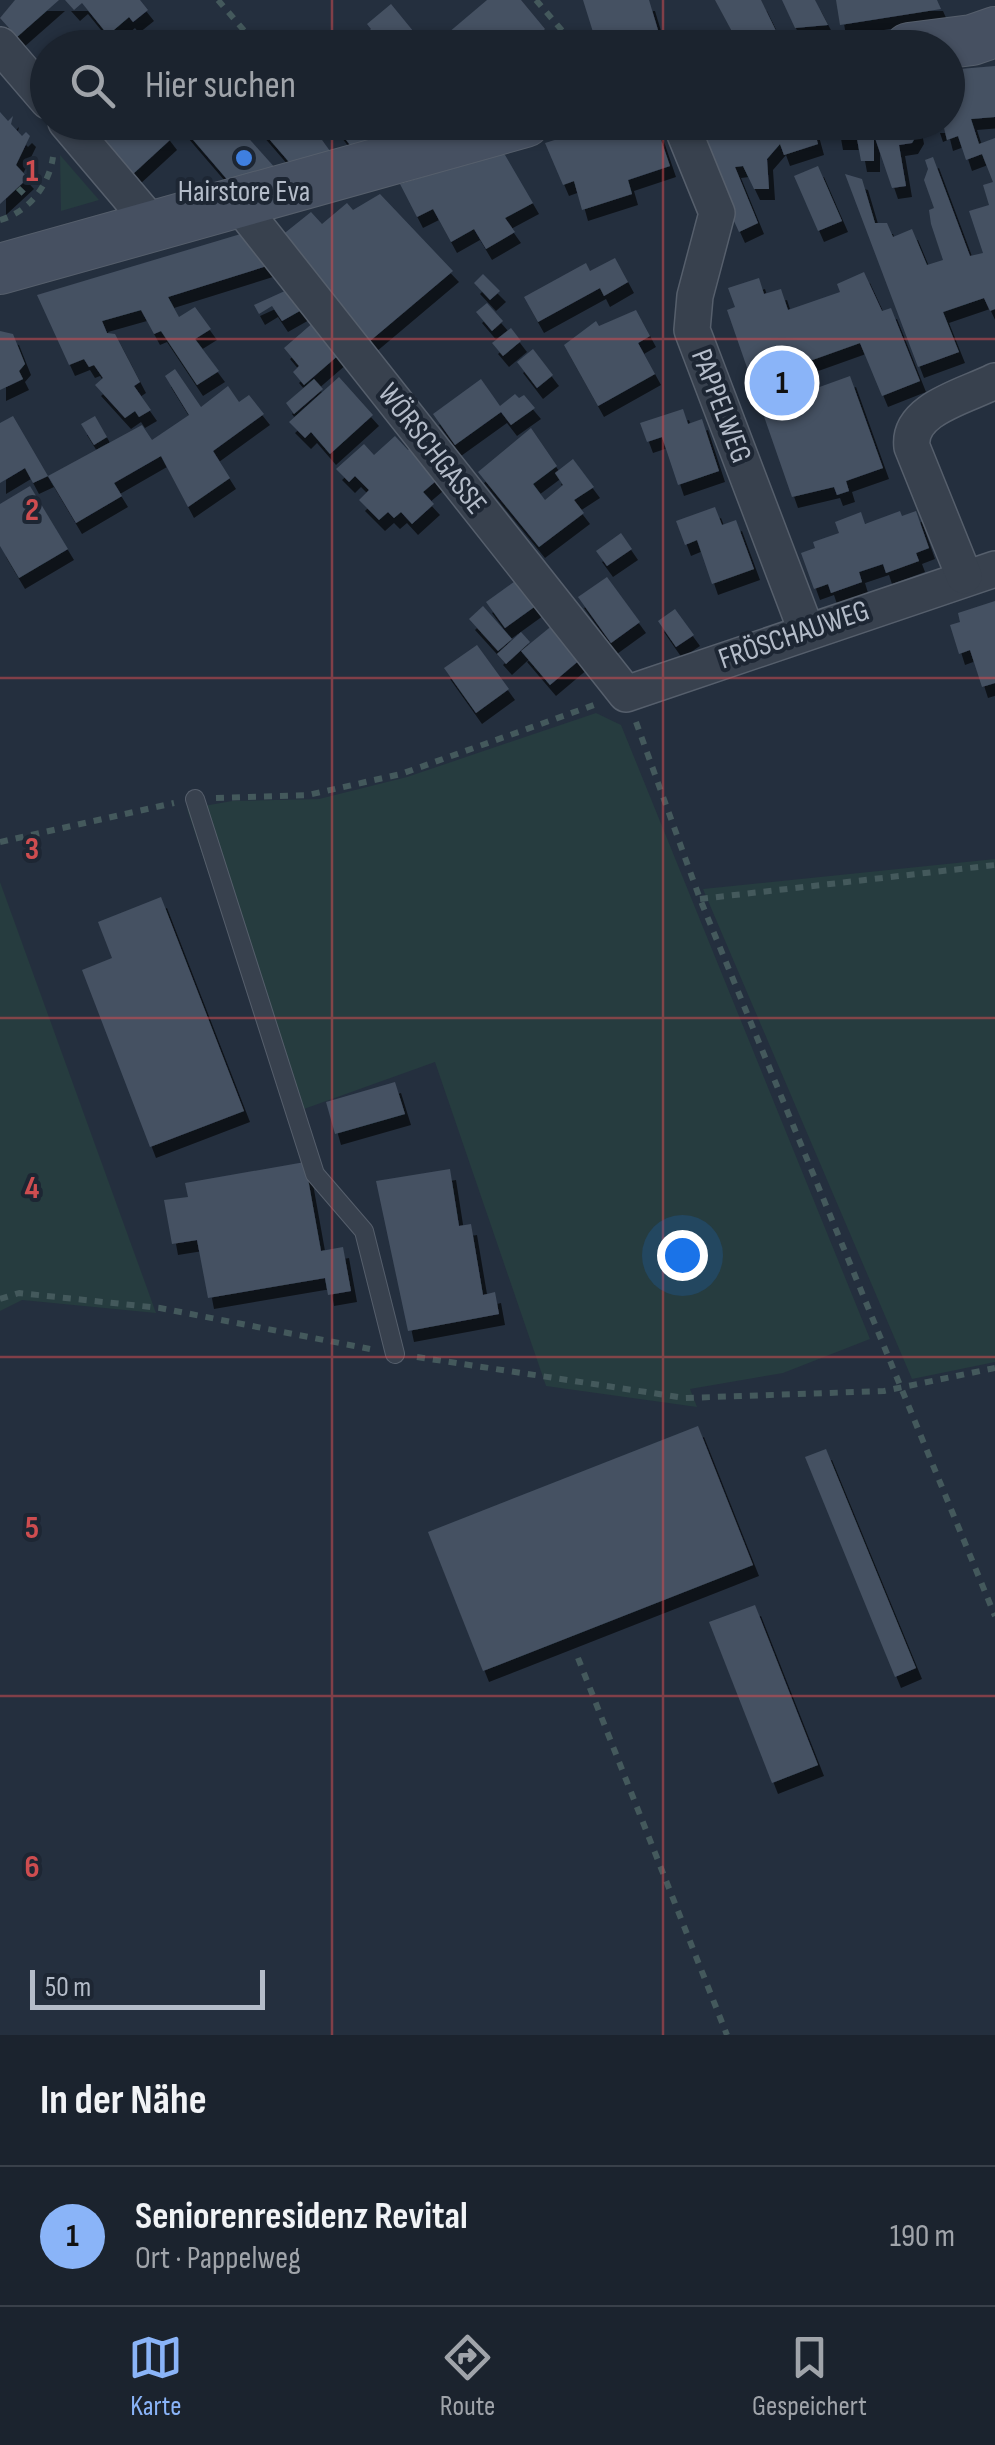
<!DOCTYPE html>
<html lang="de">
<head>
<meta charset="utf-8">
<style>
  :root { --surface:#1b232e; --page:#282f3a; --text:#f1f3f6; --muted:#a0a4aa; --line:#39404a; --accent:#8ab4f8 }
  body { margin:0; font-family:"Sofia Sans Condensed",sans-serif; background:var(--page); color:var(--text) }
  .scale { position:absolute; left:30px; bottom:25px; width:235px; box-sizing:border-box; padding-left:10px; border:5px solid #b4bcc9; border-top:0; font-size:28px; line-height:35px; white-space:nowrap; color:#b4bcc9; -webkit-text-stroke:8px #1d2633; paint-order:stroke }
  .you { position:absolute; left:682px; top:1255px; width:35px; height:35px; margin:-25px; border:8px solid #fff; border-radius:50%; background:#1a73e8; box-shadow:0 0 0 15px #1a73e833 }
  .badge { display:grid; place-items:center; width:65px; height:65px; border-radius:50%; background:var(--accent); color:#111; font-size:32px; font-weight:700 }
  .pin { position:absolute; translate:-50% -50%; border:5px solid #fff; box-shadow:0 2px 10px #0006 }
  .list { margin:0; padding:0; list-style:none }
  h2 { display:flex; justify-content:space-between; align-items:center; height:130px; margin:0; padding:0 40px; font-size:42px }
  h2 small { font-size:32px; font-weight:400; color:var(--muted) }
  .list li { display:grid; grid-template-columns:65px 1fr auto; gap:30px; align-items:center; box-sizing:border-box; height:140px; padding:0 40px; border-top:2px solid var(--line) }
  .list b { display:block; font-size:38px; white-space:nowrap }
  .list p { margin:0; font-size:32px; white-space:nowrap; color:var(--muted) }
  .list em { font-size:32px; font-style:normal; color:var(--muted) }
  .icon { flex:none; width:55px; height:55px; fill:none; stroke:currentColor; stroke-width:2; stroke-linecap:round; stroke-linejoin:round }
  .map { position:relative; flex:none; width:995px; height:2035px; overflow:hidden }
  .search { position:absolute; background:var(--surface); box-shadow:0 2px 8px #0004; left:30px; right:30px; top:30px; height:110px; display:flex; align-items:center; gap:25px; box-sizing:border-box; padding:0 35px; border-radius:55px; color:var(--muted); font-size:38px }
  .sheet { height:270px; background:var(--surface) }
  nav { display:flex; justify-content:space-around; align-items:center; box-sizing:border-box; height:140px; border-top:2px solid var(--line); background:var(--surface); font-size:28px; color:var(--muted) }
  nav a { display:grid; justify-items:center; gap:5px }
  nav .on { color:var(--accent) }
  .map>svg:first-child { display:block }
</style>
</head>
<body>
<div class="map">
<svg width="995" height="2035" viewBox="0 0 995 2035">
  <defs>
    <filter id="shadow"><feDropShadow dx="6" dy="11" stdDeviation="0" flood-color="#0009"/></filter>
  </defs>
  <rect width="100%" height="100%" fill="#242f3e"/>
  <g fill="#263c3f">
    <polygon points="60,155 99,200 61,211"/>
    <polygon points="596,713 621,725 870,1339 783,1373 690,1389 697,1407 546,1386 435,1062 290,1114 187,809 232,801 319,799 407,777"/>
    <polygon points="995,859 995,1362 912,1379 703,889"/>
    <polygon points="0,882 156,1313 22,1300 0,1311"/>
  </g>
  <g fill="#455162" filter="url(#shadow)">
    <polygon points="15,0 59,0 17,37 0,18"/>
    <polygon points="65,0 140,0 148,10 133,22 129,17 108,35 82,3 74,10"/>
    <polygon points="487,0 521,0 545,29 535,38 539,44 534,48 442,48 453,39 448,33"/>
    <polygon points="583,0 649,0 658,30 598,48"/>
    <polygon points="715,0 761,0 777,33 736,39"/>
    <polygon points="782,0 815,0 828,25 795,28"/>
    <polygon points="836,0 937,0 941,9 840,25"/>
    <polygon points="391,4 427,48 352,48 371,29 367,24"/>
    <polygon points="995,66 995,117 971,119 979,144 995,138 995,309 990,311 984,298 943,312 959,352 918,367 845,174 862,179 875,223 887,223 893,237 912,229 927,265 943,260 931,224 929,210 934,208 924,180 928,169 925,160 933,157 970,256 983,253 969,211 989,205 983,185 993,182 982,154 966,160 958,136 947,140 944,128 937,131 934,122 948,122 948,70"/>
    <polygon points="0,112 8,121 13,116 11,124 22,136 26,132 30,136 16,165 28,178 0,204"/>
    <polygon points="89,122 158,122 171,139 133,174"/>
    <polygon points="187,122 234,122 277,170 231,184 182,127"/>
    <polygon points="260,122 309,122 330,151 289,162 257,125"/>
    <polygon points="332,122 384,122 394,135 350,145"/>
    <polygon points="655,122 670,166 628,180 632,194 582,210 574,181 563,185 545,143 612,122"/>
    <polygon points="689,122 812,122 818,144 784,155 780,144 767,159 769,189 754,189 743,166 735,167 758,223 739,232"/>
    <polygon points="834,122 916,122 918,133 912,143 899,145 906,186 892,188 874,135 874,161 861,161 857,139 837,139"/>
    <polygon points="498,154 505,155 533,203 505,218 515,232 486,249 474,229 451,242 433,209 417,217 400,184"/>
    <polygon points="818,166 842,221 818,231 794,176"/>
    <polygon points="380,194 453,271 370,341 281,236 311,212 322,224 347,203 353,210"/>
    <polygon points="244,233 270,265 168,297 179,317 195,307 211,329 195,339 219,371 197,385 161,331 154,334 141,310 102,321 107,333 115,334 140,382 134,386 151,410 139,417 135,411 125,418 95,385 103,378 94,365 89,367 84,359 69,365 37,295"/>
    <polygon points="615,258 628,282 604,296 600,288 538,322 524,297 586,263 590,271"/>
    <polygon points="864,272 882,311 891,308 920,381 882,396 860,343 804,363 814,389 850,376 883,468 846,481 849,491 837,495 834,487 792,497 727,310 735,307 728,288 759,278 764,294 781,289 788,310 840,292 837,284"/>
    <polygon points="483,274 500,291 490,300 474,283"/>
    <polygon points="287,290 305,308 282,321 272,306 259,314 254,305"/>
    <polygon points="487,303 503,321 492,331 476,312"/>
    <polygon points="636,310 650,336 638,343 655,374 598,406 564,345 596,321 599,326"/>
    <polygon points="315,321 341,353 304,385 293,372 299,366 284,348"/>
    <polygon points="511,328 521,341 503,356 492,343"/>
    <polygon points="0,331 13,334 25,364 19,371 23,379 0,390"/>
    <polygon points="533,349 553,375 537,388 517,362"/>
    <polygon points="175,369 201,407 228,386 239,402 249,395 264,414 213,451 230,478 188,507 161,456 114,483 122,496 76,523 48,476 142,425 152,440 189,415 165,376"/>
    <polygon points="339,377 373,415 330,454 311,432 305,438 289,422"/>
    <polygon points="314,379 323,389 294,414 286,403"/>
    <polygon points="481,379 500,406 515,394 519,398 524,395 535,408 511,425 501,412 455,445 433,414"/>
    <polygon points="683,409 688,424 702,419 719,471 678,485 662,437 647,442 640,423"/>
    <polygon points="13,416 48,476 33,483 25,468 0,483 0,423"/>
    <polygon points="95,416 107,437 94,445 81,424"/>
    <polygon points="531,428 557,466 533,484 545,500 563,485 555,473 573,459 594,487 574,500 584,513 539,547 478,472"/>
    <polygon points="395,436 408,450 415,444 443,475 423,492 434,504 412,524 401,512 394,518 388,512 379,520 359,500 369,490 355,476 349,482 336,469 364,444 374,455"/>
    <polygon points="30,486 68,549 19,578 0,546 0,504"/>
    <polygon points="715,507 722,525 736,520 754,569 712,584 697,540 685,545 676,521"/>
    <polygon points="900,511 902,516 916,511 929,548 916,553 919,561 886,573 883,564 859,572 862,582 831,593 828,584 814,589 801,553 815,548 813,542 839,533 835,522 861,512 865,524"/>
    <polygon points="621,533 632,549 607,566 596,551"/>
    <polygon points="607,577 640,622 611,643 578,597"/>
    <polygon points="518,579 537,605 505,628 486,602"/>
    <polygon points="995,601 995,683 982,687 970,650 959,654 950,625 960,622 958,613"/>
    <polygon points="483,606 512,639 498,651 469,619"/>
    <polygon points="675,609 694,635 676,647 658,621"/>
    <polygon points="554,624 582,658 550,685 521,651"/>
    <polygon points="521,632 530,642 506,664 497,654"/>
    <polygon points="477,645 509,689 476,713 444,668"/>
    <polygon points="161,897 244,1111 150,1147 82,970 112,958 98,922"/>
    <polygon points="395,1082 405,1114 335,1134 326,1102"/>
    <polygon points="305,1162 321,1251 343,1247 351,1291 328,1295 325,1278 208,1298 197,1240 172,1244 164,1200 188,1197 185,1183"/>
    <polygon points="450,1169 459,1226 471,1224 483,1295 495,1292 499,1314 408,1331 376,1181"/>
    <polygon points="698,1426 753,1565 483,1671 428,1532"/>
    <polygon points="826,1449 916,1668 895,1677 805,1457"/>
    <polygon points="755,1605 818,1765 772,1783 709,1622"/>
  </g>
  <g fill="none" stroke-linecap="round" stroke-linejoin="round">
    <g stroke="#565f6c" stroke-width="20">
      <polyline id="lane" points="195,799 315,1174 364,1231 395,1354"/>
    </g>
    <g stroke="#565f6c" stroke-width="38">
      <g id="street">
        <polyline points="0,45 48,101"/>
        <polyline points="66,122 154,226"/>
        <polyline points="680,122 717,213 695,296 692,330 806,630"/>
        <polyline points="238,203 626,694 995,569"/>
        <path d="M964 576 912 447C907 409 966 396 995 381"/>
      </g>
    </g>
    <g stroke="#565f6c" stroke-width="52">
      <g id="secondary">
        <polyline points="909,48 972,40 995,32"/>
        <polyline points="0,269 525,122"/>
      </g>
    </g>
    <g stroke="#44595c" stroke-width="6" stroke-dasharray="8 8" stroke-linecap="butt">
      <polyline points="218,0 259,48"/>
      <polyline points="536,0 577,48"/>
      <polyline points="629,41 631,48"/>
      <polyline points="323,122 336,137"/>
      <polyline points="18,188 30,200"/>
      <path d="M0 220C29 212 49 185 53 157"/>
      <polyline points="636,722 700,899 995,1616"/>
      <polyline points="216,798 308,795 401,774 594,705"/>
      <polyline points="0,842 174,803"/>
      <polyline points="700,899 995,865"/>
      <polyline points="0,1299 19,1293 160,1308 370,1349"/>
      <polyline points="417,1357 685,1398 884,1391 995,1368"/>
      <polyline points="578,1658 727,2035"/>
    </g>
    <use href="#lane" stroke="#38414e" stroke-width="18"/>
    <use href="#street" stroke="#38414e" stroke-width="35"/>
    <use href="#secondary" stroke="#465061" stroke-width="50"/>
  </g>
  <path fill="none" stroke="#ce4d50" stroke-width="2.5" stroke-opacity="0.55" d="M332 0V48M663 0V48M332 122V2035M663 122V2035M0 339H995M0 678H995M0 1018H995M0 1357H995M0 1696H995"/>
  <circle fill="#3f7fe0" stroke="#1d2633" stroke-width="4" cx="244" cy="158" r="10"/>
  <g text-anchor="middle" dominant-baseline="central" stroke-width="8" stroke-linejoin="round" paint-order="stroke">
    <g font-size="30" fill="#b4bcc9" stroke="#1d2633">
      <text x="244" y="192">Hairstore Eva</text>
    </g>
    <g font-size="30" fill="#b4bcc9" stroke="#1d2633">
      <text transform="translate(721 406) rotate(69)">PAPPELWEG</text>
      <text transform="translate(432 449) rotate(52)">WÖRSCHGASSE</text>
      <text transform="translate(794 635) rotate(-19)">FRÖSCHAUWEG</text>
    </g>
  </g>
  <g font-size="32" text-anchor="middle" font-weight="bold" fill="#ce4d50" stroke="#1d2633" stroke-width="8" stroke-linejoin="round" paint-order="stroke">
    <text x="32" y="181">1</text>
    <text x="32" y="520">2</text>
    <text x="32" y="859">3</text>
    <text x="32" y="1198">4</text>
    <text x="32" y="1538">5</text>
    <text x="32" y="1877">6</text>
  </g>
</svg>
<div class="scale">50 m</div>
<div class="you"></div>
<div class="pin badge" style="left:782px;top:383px">1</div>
<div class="search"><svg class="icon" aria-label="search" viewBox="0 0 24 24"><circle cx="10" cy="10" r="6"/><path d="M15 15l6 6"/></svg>Hier suchen</div>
</div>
<section class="sheet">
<h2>In der Nähe<small></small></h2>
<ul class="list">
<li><span class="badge">1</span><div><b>Seniorenresidenz Revital</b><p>Ort · Pappelweg</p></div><em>190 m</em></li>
</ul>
</section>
<nav>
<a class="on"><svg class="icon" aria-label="map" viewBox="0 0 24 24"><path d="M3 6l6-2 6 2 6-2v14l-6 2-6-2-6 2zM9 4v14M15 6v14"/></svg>Karte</a>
<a><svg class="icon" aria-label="directions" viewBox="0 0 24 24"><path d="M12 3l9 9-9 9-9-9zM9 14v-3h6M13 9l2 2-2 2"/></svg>Route</a>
<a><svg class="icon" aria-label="saved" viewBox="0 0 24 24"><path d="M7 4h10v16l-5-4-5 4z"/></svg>Gespeichert</a>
</nav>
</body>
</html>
